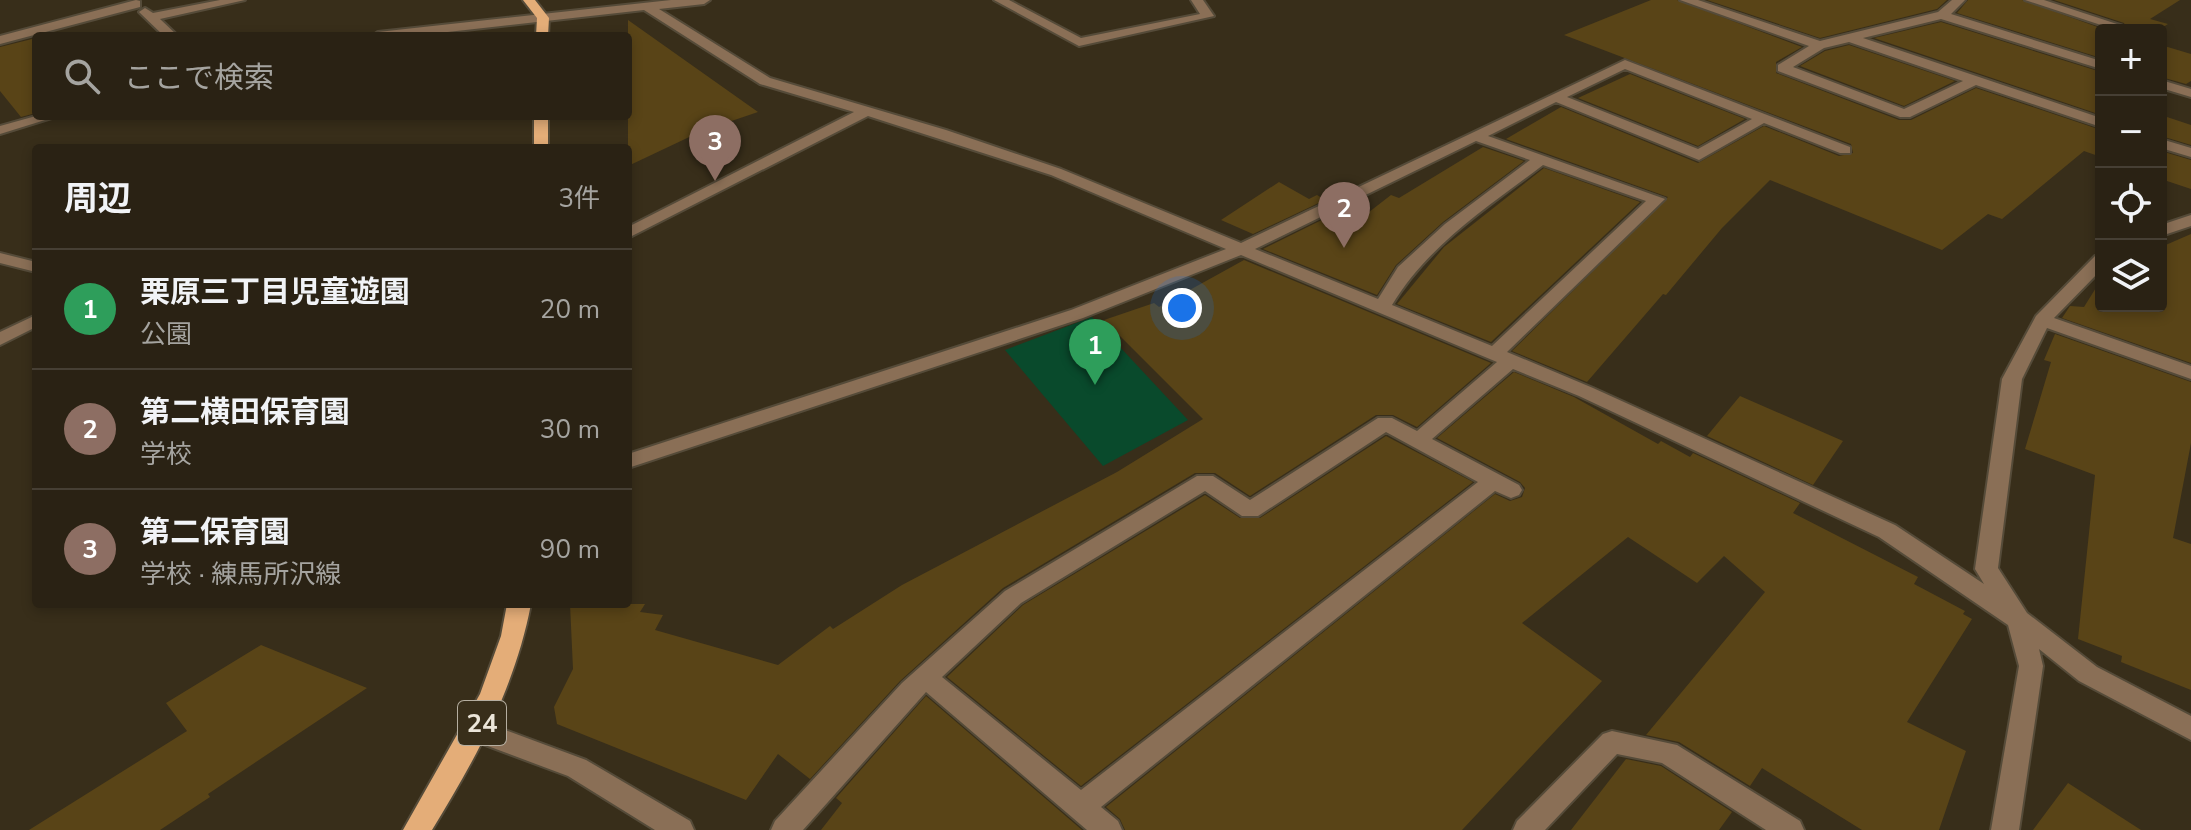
<!DOCTYPE html>
<html lang="ja">
<head>
<meta charset="utf-8">
<style>
  :root { --surface:#2a2214; --page:#322a1d; --text:#f1f3f6; --muted:#a5a4a0; --line:#463f34; --accent:#53d673 }
  body { margin:0; font-family:"Nunito Sans","Noto Sans JP",sans-serif; background:var(--page); color:var(--text) }
  .controls { position:absolute; right:24px; top:24px; display:grid; overflow:hidden; border-radius:8px; box-shadow:0 4px 12px #0003 }
  .controls button { width:72px; height:72px; display:grid; place-items:center; padding:0; border:0; border-bottom:2px solid var(--line); background:var(--surface); color:var(--text); font:40px sans-serif }
  .you { position:absolute; left:1182px; top:308px; width:28px; height:28px; margin:-20px; border:6px solid #fff; border-radius:50%; background:#1a73e8; box-shadow:0 0 0 12px #1a73e833 }
  .badge { display:grid; place-items:center; width:52px; height:52px; border-radius:50%; background:var(--accent); color:#fff; font-size:26px; font-weight:700 }
  .pin { position:absolute; translate:-50% -66px; filter:drop-shadow(0 2px 4px #0008) }
  .pin::after { content:''; position:absolute; top:42px; width:28px; height:24px; background:inherit; clip-path:polygon(0 0,100% 0,50% 100%) }
  .list { margin:0; padding:0; list-style:none }
  h2 { display:flex; justify-content:space-between; align-items:center; height:104px; margin:0; padding:0 32px; font-size:34px }
  h2 small { font-size:26px; font-weight:400; color:var(--muted) }
  .list li { display:grid; grid-template-columns:52px 1fr auto; gap:24px; align-items:center; box-sizing:border-box; height:120px; padding:0 32px; border-top:2px solid var(--line) }
  .list b { display:block; font-size:30px; white-space:nowrap }
  .list p { margin:0; font-size:26px; white-space:nowrap; color:var(--muted) }
  .list em { font-size:26px; font-style:normal; color:var(--muted) }
  .icon { flex:none; width:44px; height:44px; fill:none; stroke:currentColor; stroke-width:2; stroke-linecap:round; stroke-linejoin:round }
  .map { position:relative; flex:none; width:2191px; height:830px; overflow:hidden }
  .search { position:absolute; background:var(--surface); box-shadow:0 4px 12px #0003; left:32px; top:32px; width:600px; height:88px; display:flex; align-items:center; gap:20px; box-sizing:border-box; padding:0 28px; border-radius:8px; color:var(--muted); font-size:30px }
  .panel { position:absolute; background:var(--surface); box-shadow:0 4px 12px #0003; left:32px; top:144px; width:600px; height:464px; border-radius:8px }
  .map>svg:first-child { display:block }
</style>
</head>
<body>
<div class="map">
<svg width="2191" height="830" viewBox="0 0 2191 830">
  <rect width="100%" height="100%" fill="#382e1a"/>
  <polygon fill="#094a2c" points="1092,317 1188,420 1103,466 1005,350"/>
  <g fill="#594417">
    <polygon points="1651,0 1677,0 1802,47 1776,62 1776,73 1899,120 1911,120 1976,88 2101,130 2101,157 2084,151 2002,219 1988,214 1942,250 1770,180 1722,228 1666,295 1663,294 1587,382 1512,351 1668,197 1506,139 1561,107 1698,163 1764,126 1839,156 1853,153 1851,144 1564,35"/>
    <polygon points="1707,0 1947,0 1937,9 1820,38"/>
    <polygon points="1968,0 2022,0 2106,30 2101,30 2101,58 1957,13"/>
    <polygon points="2054,0 2180,0 2150,19 2168,24 2158,30 2120,30 2126,27 2124,23"/>
    <polygon points="628,20 758,112 702,131 628,166"/>
    <polygon points="1941,22 2101,72 2101,115 1874,38"/>
    <polygon points="36,38 36,113 21,117 0,91 0,47"/>
    <polygon points="1849,45 1955,81 1904,106 1800,66 1825,51"/>
    <polygon points="2161,45 2191,54 2191,81 2186,84 2161,77"/>
    <polygon points="1630,74 1745,119 1698,146 1578,98"/>
    <polygon points="2161,115 2191,125 2191,145 2161,136"/>
    <polygon points="1483,147 1524,161 1443,222 1396,265 1377,295 1263,249 1342,210 1360,219 1391,195 1399,198"/>
    <polygon points="2161,151 2191,160 2191,189 2161,179"/>
    <polygon points="1544,168 1640,202 1491,342 1397,304 1444,247"/>
    <polygon points="1279,182 1309,199 1317,195 1325,200 1253,234 1221,220"/>
    <polygon points="2191,234 2191,363 2062,318 2070,306 2084,307 2099,283 2101,306 2161,306 2161,247"/>
    <polygon points="1244,260 1491,363 1417,427 1393,415 1376,415 1250,496 1215,473 1195,473 1003,588 900,681 810,779 778,754 746,800 557,724 554,707 573,669 570,604 645,604 640,612 663,615 655,630 778,665 830,626 833,629 902,585 1117,472 1203,419 1104,320 1154,303 1159,307"/>
    <polygon points="2055,334 2191,382 2191,443 2173,538 2191,544 2191,690 2121,662 2122,656 2078,639 2095,475 2025,449 2051,362 2044,360"/>
    <polygon points="1514,372 1574,397 1658,444 1661,441 1690,457 1693,453 1800,503 1793,513 1918,577 1914,584 1965,611 1963,614 1972,619 1907,722 1966,751 1939,830 1862,830 1762,768 1750,786 1679,742 1646,735 1765,592 1724,556 1697,583 1628,537 1522,623 1602,681 1462,830 1125,830 1120,819 1106,807 1495,494 1510,501 1522,497 1525,488 1520,482 1437,438"/>
    <polygon points="1740,396 1843,441 1813,485 1707,436"/>
    <polygon points="1386,436 1473,482 1081,786 947,677 1023,605 1205,495 1240,518 1260,518"/>
    <polygon points="261,645 367,688 208,794 210,797 160,830 29,830 187,731 166,703"/>
    <polygon points="926,696 1082,830 821,830 842,803 836,798"/>
    <polygon points="1626,759 1661,766 1732,812 1719,830 1571,830"/>
    <polygon points="2068,783 2141,830 2033,830"/>
  </g>
  <g fill="none" stroke-linecap="round" stroke-linejoin="round">
    <g stroke="#554b39" stroke-width="4">
      <g id="minor">
        <polygon points="136,0 140,1 140,7 0,44 0,36"/>
        <polygon points="220,0 245,0 160,19 178,36 164,36 139,12 145,8 153,13"/>
        <path d="M671 0H710L704 4 659 9 770 78 946 130 1061 169 1241 243 1625 60 1850 147V153H1840L1764 123 1699 160 1556 102 1488 136 1665 199 1507 352 1593 388 1895 525 1984 584 1975 569 2002 379 2036 316 2095 256 2101 255V270L2054 318 2191 366V379L2047 328 2022 379 1998 568 2027 613 2097 667 2191 716V740L2079 681 2039 649 2043 666 2019 830H1991L2019 666 2008 625 1879 537 1579 396 1513 369 1432 439 1519 485 1522 490 1519 495 1511 498 1495 491 1101 807 1118 821 1122 830H1087L926 692 803 830H771L775 821 902 683 1005 591 1197 476H1213L1250 500 1378 418H1392L1417 431 1497 362 1241 255 1083 318 628 468V454L1071 310 1226 249 1051 175 868 116 628 238V227L854 112 760 84 644 10 412 36H372L378 32ZM1625 69 1752 119 1698 149 1567 97ZM1476 141 1530 160 1445 224 1398 267 1378 299 1255 249ZM1543 165 1646 201 1492 346 1392 305C1429 244 1488 207 1543 165ZM1386 432 1478 482 1081 790 942 677 1021 603 1205 491 1242 516H1258Z"/>
        <polygon points="994,0 1009,0 1081,38 1200,14 1191,0 1203,0 1214,16 1079,46"/>
        <path d="M1680 0H1698L1820 41 1938 12 1952 0H1965L1951 14 2101 61V69L1941 19 1863 38 2101 118V127L1976 85 1910 117H1900L1778 71V65L1809 46ZM1849 42 1963 81 1904 109 1793 67 1824 48Z"/>
        <polygon points="2025,0 2044,0 2123,26 2113,29"/>
        <polygon points="2161,80 2191,89 2191,97 2161,88"/>
        <polygon points="36,116 58,116 0,134 0,126"/>
        <polygon points="2161,139 2191,148 2191,157 2161,148"/>
        <polygon points="2191,215 2191,226 2161,236 2161,225"/>
        <polygon points="0,253 36,262 36,272 0,263"/>
        <polygon points="36,315 36,327 0,345 0,332"/>
        <polygon points="478,720 586,760 690,821 694,830 655,830 568,776 469,739 465,731 469,723"/>
        <polygon points="1612,731 1677,745 1800,821 1804,830 1766,830 1662,763 1617,754 1545,830 1513,830 1517,821 1603,734"/>
      </g>
    </g>
    <g stroke="#554b39" stroke-width="4">
      <g id="major">
        <polygon points="523,0 535,0 549,18 548,36 536,36 537,18"/>
        <rect x="534" y="116" width="14" height="32"/>
        <path d="M507 604H531C515 688 476 758 432 830H403L480 694 501 636Z"/>
      </g>
    </g>
    <use href="#minor" fill="#8a6f56" fill-rule="evenodd"/>
    <use href="#major" fill="#e4ad78" fill-rule="evenodd"/>
  </g>
  <g text-anchor="middle" dominant-baseline="central" stroke-width="6" stroke-linejoin="round" paint-order="stroke">
    <rect fill="#382e1a" stroke="#b5aea0" stroke-width="2" x="458" y="701" width="48" height="44" rx="6"/>
    <g font-size="26" font-weight="bold" fill="#ebe5d9">
      <text x="482" y="723">24</text>
    </g>
  </g>
</svg>
<div class="controls">
<button>+</button>
<button>−</button>
<button><svg class="icon" aria-label="locate" viewBox="0 0 24 24"><circle cx="12" cy="12" r="6"/><path d="M12 2v4M12 18v4M2 12h4M18 12h4"/></svg></button>
<button><svg class="icon" aria-label="layers" viewBox="0 0 24 24"><path d="M12 4l9 5-9 5-9-5zM3 14l9 5 9-5"/></svg></button>
</div>
<div class="you"></div>
<div class="pin badge" style="left:1095px;top:385px;background:#2e9e5b">1</div>
<div class="pin badge" style="left:1344px;top:248px;background:#8d6e63">2</div>
<div class="pin badge" style="left:715px;top:181px;background:#8d6e63">3</div>
<div class="search"><svg class="icon" aria-label="search" viewBox="0 0 24 24"><circle cx="10" cy="10" r="6"/><path d="M15 15l6 6"/></svg>ここで検索</div>
<section class="panel">
<h2>周辺<small>3件</small></h2>
<ul class="list">
<li><span class="badge" style="background:#2e9e5b">1</span><div><b>栗原三丁目児童遊園</b><p>公園</p></div><em>20 m</em></li>
<li><span class="badge" style="background:#8d6e63">2</span><div><b>第二横田保育園</b><p>学校</p></div><em>30 m</em></li>
<li><span class="badge" style="background:#8d6e63">3</span><div><b>第二保育園</b><p>学校 · 練馬所沢線</p></div><em>90 m</em></li>
</ul>
</section>
</div>
</body>
</html>
